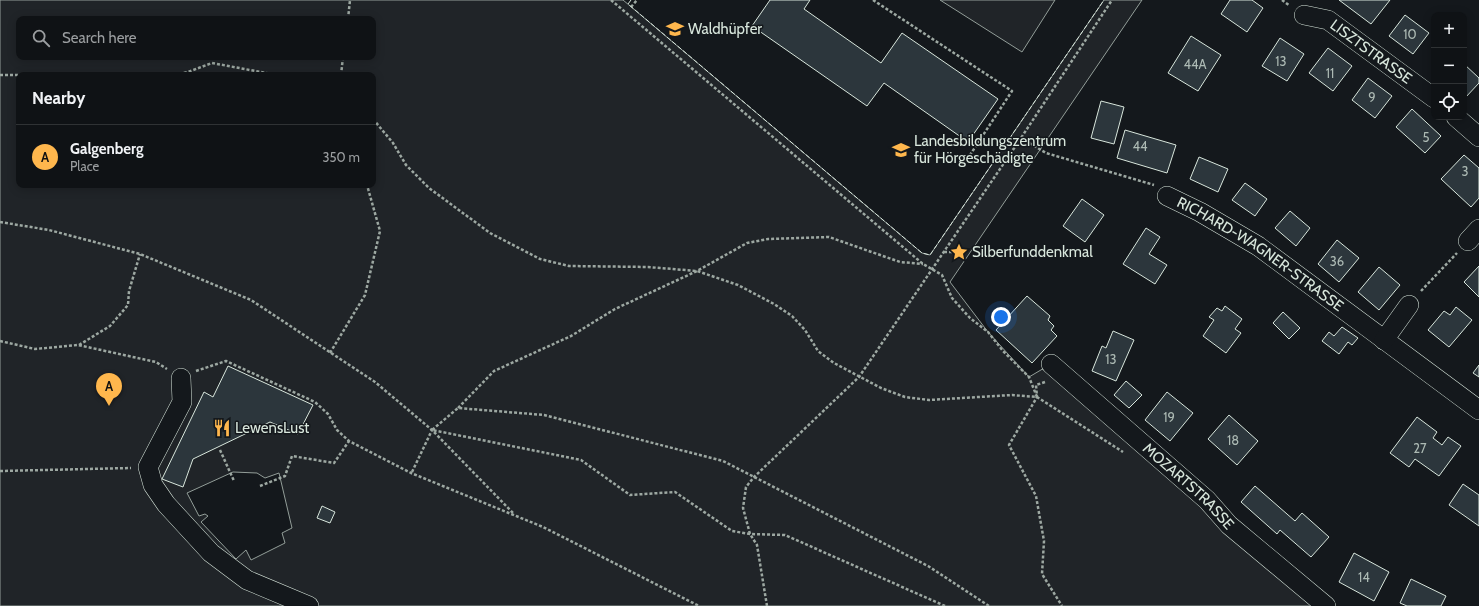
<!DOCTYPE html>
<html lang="en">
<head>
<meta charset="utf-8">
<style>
  :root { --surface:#0f1215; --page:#1d2022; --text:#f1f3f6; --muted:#9b9ea0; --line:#2f3234; --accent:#ffb74d }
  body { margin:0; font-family:Cabin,sans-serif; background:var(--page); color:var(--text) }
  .controls { position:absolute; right:12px; top:12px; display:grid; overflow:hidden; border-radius:8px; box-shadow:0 2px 10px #0003 }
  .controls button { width:36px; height:36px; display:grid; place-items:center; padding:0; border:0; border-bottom:1px solid var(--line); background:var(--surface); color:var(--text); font:20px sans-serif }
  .you { position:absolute; left:1001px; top:317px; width:14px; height:14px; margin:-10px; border:3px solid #fff; border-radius:50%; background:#1a73e8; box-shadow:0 0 0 6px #1a73e833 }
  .badge { display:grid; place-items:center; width:26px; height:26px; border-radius:50%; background:var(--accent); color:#111; font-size:13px; font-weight:700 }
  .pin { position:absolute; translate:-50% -33px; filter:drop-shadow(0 1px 2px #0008) }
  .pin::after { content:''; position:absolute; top:21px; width:14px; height:12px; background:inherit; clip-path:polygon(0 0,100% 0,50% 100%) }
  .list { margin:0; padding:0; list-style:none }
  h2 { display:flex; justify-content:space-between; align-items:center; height:52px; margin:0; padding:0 16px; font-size:17px }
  h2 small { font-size:13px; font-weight:400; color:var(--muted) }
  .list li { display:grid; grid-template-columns:26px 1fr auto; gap:12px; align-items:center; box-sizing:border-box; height:64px; padding:0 16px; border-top:1px solid var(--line) }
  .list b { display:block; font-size:15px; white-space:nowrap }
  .list p { margin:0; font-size:13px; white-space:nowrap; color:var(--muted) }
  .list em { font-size:13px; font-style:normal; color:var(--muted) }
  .icon { flex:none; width:22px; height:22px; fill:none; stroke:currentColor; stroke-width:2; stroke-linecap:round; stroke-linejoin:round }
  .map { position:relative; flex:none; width:1479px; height:606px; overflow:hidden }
  .search { position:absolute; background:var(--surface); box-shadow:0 2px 10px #0003; left:16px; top:16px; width:360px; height:44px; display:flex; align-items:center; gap:10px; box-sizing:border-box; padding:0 14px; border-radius:8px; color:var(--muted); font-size:15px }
  .panel { position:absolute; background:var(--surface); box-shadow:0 2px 10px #0003; left:16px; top:72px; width:360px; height:116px; border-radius:8px }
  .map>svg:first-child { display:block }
</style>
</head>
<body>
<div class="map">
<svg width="1479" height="606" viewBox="0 0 1479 606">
  <rect width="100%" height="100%" fill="#14181c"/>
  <g fill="#202428" stroke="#939e99" fill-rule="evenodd">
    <path d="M0 0H623L922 253 930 255 1104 0H1142L950 282 988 332 1029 377 1051 364 1326 606H0ZM19 19H373V57H19ZM19 75H373V185H19ZM233 472 257 473 265 478 279 473 292 528 282 533 285 543 251 560 246 550 236 559 201 522 208 516 205 514 199 516 187 493Z"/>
    <polygon points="940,0 1055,0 1022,52"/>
  </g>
  <g fill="#2c363c" stroke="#d8e6dc">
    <polygon points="770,0 810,0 804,9 881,63 902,33 998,99 968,142 884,83 867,106 752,26"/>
    <polygon points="1230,0 1252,0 1263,8 1247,32 1221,14"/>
    <polygon points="1339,0 1390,0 1371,24"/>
    <polygon points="1405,15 1429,33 1413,54 1389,36"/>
    <polygon points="1191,36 1221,55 1198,91 1168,73"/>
    <polygon points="1280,38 1304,54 1287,81 1262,66"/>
    <polygon points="1328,48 1352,66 1333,91 1309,73"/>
    <polygon points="1464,64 1479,78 1479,83 1465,98 1464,96"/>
    <polygon points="1368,78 1392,96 1375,118 1352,100"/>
    <polygon points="1101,101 1124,107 1114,144 1091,138"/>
    <polygon points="1412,109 1441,136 1425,153 1396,127"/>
    <polygon points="1125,130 1176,145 1167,173 1117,158"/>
    <polygon points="1464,155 1479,168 1479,198 1471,207 1441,179"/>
    <polygon points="1199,157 1228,169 1218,192 1190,179"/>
    <polygon points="1245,183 1267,199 1255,216 1232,200"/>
    <polygon points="1082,199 1104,215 1085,242 1063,226"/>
    <polygon points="1290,211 1310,228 1296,246 1275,228"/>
    <polygon points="1146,228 1160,237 1149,254 1167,265 1155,284 1123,264"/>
    <polygon points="1337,240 1359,258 1339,282 1318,264"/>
    <polygon points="1479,266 1479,297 1464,282"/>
    <polygon points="1379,267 1400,285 1379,310 1358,292"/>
    <polygon points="1027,296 1050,316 1048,320 1054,326 1051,330 1057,336 1032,363 996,330"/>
    <polygon points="1225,306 1242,319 1235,329 1241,333 1226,353 1203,336 1214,320 1209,317 1217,308 1222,311"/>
    <polygon points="1456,307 1472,320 1449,347 1428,330 1444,311 1450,315"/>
    <polygon points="1283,312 1300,328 1289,339 1273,323"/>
    <polygon points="1342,327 1358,338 1352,345 1348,342 1339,354 1322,341 1329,332 1334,336"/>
    <polygon points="1113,331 1134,340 1116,381 1092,371 1102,346 1106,348"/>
    <polygon points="1479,365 1479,377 1473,373"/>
    <polygon points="228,366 313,405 298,434 270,422 193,459 183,487 162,479 204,392 213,397"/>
    <polygon points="1126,381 1142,395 1129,408 1114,395"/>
    <polygon points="1167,392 1193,413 1170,441 1145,420"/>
    <polygon points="1229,415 1258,441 1237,465 1208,439"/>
    <polygon points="1417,417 1437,432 1433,438 1442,445 1448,437 1461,446 1439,476 1415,459 1409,467 1390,453"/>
    <polygon points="1463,484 1479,495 1479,526 1449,505"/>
    <polygon points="1255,486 1295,521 1302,513 1329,537 1311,557 1280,530 1277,534 1241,502"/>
    <polygon points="322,506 335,512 330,523 317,518"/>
    <polygon points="1354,553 1389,572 1374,601 1339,582"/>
    <polygon points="1411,579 1446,596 1441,606 1407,606 1400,603"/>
  </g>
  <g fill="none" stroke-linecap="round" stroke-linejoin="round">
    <g stroke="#d8e6dc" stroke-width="20">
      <g id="minor">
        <path id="s1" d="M1304 15 1328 20 1434 98"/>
        <polyline points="1456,117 1479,137"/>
        <path id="s2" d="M1167 196 1200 212 1258 246 1479 410"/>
        <polyline points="1468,241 1479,229"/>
        <polyline points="1384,340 1409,305"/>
        <path id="s3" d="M1051 364 1207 500 1229 525 1326 606"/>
        <polyline points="181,378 182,402 148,467 153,485 166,504 211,553 247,580 309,606"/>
      </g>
    </g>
    <g stroke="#9da8a2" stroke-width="2.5" stroke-dasharray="3 2" stroke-linecap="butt">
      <polyline points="611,0 923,264 942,275 952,298 970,318 988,332 1003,351 1029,377 1037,397"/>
      <polyline points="873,0 1012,91 970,155"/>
      <polyline points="1282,0 1290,6"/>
      <polyline points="631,7 637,0"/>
      <polyline points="348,19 350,0"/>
      <polyline points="0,75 19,75"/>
      <polyline points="174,75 188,72 212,63 277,75"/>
      <polyline points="341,75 343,57"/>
      <polyline points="373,119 393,143 406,165 429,188 490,233 540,259 569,266 648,267 697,271 738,285 774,304 792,316 805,330 818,351 834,363 881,388 905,397 929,400 1012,395 1037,397 1123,452"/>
      <polyline points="1021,138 1046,153 1154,185"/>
      <polyline points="0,222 49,230 140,254 251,300 375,382 432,430 513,513"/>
      <polyline points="944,252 957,252"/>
      <polyline points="1421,291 1457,253"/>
      <polyline points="0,341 35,349 78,345 156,362 167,369"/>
      <polyline points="79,345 110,326 128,305 129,291 140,254"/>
      <polyline points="330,353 365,295 380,231 367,185"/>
      <polyline points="196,371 226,361 315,402 328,414 337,430 349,441 411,473 543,527 699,606"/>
      <polyline points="1045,382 1036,385 1037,397 1009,445 1036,496 1044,541 1042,574 1062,606"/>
      <polyline points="458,408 494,371 571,336 615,309 697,271 747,243 768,239 829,237 900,262 923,264"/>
      <polyline points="220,450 234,481"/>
      <polyline points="0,471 131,468"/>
      <polyline points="412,472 432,430"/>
      <polyline points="260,486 285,476 292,456 334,463 349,441"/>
      <polyline points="767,606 757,545 750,534 743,508 746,487 754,477 859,377 1021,138 1112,0"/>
      <polyline points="945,606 785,535 750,534 732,531 675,492 630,495 581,460 432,430 458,408 544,415 723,461 928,566 989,606"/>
    </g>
    <use href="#minor" stroke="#14181c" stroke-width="19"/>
    <polyline stroke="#d8e6dc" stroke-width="1" stroke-dasharray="5 2" stroke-linecap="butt" points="631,0 628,4 922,253 930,255 1104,0"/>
  </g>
  <defs>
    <g id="school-bare" transform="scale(1.38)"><path d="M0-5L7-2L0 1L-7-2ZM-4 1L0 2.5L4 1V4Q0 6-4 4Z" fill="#ffb74d" stroke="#14181c" stroke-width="2.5" paint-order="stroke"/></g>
    <g id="sight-bare" transform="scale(1.38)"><path d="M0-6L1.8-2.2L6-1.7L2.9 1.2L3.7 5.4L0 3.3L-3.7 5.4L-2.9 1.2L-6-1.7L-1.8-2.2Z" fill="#ffb74d" stroke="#14181c" stroke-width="2.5" paint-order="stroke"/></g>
    <g id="restaurant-bare" transform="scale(1.38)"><path d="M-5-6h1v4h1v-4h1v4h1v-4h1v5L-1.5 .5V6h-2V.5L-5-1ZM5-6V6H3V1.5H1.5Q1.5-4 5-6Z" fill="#ffb74d" stroke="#14181c" stroke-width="2.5" paint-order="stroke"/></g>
  </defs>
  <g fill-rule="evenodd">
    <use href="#school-bare" x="675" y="29"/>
    <use href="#school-bare" x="901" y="150"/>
    <use href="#sight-bare" x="959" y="252"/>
    <use href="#restaurant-bare" x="222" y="428"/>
  </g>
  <g text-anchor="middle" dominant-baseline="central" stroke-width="3" stroke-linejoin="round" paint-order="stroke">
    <g font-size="13" fill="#adbab4">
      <text x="1410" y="34">10</text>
      <text x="1281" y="61">13</text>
      <text x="1195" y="64">44A</text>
      <text x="1330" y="73">11</text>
      <text x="1372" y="97">9</text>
      <text x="1426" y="137">5</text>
      <text x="1140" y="146">44</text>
      <text x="1465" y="171">3</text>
      <text x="1337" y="261">36</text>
      <text x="1111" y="359">13</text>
      <text x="1169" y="417">19</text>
      <text x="1233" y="440">18</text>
      <text x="1420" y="448">27</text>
      <text x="1364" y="577">14</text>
    </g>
    <g font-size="15" fill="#d8e6dc" stroke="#14181c" text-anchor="start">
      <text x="688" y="29">Waldhüpfer</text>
      <text x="914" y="141">Landesbildungszentrum<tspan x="914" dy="17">für Hörgeschädigte</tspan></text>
      <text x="972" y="252">Silberfunddenkmal</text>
      <text x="235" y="428">LewensLust</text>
    </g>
    <g font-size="15" fill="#d8e6dc" stroke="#14181c">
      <text stroke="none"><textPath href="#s1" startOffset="78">LISZTSTRASSE</textPath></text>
      <text stroke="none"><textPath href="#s2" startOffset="110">RICHARD-WAGNER-STRASSE</textPath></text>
      <text stroke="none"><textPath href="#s3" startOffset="184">MOZARTSTRASSE</textPath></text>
    </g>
  </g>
</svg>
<div class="controls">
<button>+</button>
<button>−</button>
<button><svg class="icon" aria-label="locate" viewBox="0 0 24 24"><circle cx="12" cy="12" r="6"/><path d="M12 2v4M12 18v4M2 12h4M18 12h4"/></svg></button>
</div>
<div class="you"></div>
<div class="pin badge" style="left:109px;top:406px">A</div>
<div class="search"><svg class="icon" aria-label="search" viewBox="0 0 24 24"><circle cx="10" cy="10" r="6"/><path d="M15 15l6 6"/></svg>Search here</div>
<section class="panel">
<h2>Nearby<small></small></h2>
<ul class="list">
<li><span class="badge">A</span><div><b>Galgenberg</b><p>Place</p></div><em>350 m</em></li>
</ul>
</section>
</div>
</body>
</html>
